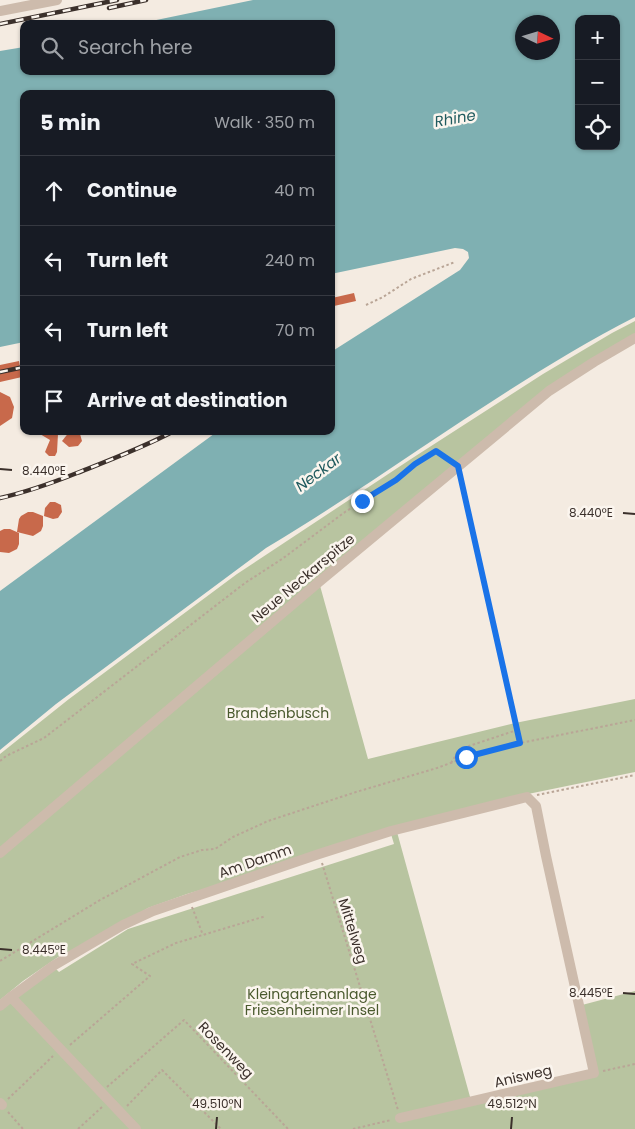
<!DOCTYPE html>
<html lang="en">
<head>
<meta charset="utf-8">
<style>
  :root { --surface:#171b24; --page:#20242c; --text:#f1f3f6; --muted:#9ea1a6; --line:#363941 }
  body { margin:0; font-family:Poppins,sans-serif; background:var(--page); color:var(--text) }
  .controls { position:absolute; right:15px; top:15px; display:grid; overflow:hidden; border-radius:10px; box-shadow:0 1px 4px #0004 }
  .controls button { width:45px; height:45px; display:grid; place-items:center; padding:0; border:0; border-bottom:1px solid var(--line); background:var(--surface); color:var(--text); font:25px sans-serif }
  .compass { position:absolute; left:515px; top:15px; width:45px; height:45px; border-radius:50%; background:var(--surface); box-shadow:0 1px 4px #0004; rotate:94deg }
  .stop { position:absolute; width:15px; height:15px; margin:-11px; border:4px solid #1a73e8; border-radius:50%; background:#fff }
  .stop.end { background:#1a73e8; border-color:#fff; box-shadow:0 1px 5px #0008 }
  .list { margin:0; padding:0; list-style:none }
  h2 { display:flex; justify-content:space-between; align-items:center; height:65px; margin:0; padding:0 20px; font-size:21px }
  h2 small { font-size:16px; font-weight:400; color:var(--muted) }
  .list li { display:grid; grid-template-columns:32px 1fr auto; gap:15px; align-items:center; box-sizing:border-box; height:70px; padding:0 20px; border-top:1px solid var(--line) }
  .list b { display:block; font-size:19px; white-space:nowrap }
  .list em { font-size:16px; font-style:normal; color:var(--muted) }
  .icon { flex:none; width:28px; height:28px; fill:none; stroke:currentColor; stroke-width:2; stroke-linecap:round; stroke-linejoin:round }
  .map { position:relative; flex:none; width:635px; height:1129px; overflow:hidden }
  .search { position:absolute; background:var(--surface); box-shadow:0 1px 4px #0004; left:20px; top:20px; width:315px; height:55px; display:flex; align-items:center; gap:12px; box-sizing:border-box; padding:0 18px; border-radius:10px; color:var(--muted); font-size:19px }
  .panel { position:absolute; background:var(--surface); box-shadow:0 1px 4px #0004; left:20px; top:90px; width:315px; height:345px; border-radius:10px }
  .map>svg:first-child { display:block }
</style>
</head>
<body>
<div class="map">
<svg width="635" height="1129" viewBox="0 0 635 1129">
  <rect width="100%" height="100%" fill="#f4ebe1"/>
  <g fill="#b8c4a0">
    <polygon points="635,321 635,338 549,391 319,582 368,759 515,723 635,699 635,772 528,794 187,894 148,908 63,958 64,953 23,981 0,1000 0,754 69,699 237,574 411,459 543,374 612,333"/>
    <polygon points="397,832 472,1104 597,1075 582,1005 635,991 635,1129 0,1129 0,1010 55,968 59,972 128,929 394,844 391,834"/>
  </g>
  <path fill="#7fb0b2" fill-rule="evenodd" d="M253 0H635V317C505 384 390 474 266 548L56 704 0 750V591L218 431H331V352L460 270 469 258 468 252 463 249 455 248 331 274V94H24V342L0 347V51L24 47V71H331V24H137ZM579 19H616V146H579ZM522 22H552V52H522Z"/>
  <g fill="#c8694b">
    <polygon points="354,293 356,301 334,306 332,298"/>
    <polygon points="19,361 22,377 0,382 0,365"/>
    <polygon points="0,392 10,397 14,407 12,418 0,426"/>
    <polygon points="35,431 50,431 58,434 57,452 55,456 49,456 45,452 50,440"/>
    <polygon points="70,431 78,431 80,434 82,441 78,446 69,447 62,441"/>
    <polygon points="50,502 55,502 61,505 62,512 58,518 53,519 44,516 45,508"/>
    <polygon points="28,512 33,512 43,516 43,526 41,531 33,536 17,532 19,519 21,516"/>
    <polygon points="4,529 10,529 19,533 19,544 17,549 9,553 0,552 0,531"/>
  </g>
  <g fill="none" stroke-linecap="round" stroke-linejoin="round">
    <g stroke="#b9a596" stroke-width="2" stroke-dasharray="2.5 2.5" stroke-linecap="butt">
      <polyline points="366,305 383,297 411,279 455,262"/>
      <polyline points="517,730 520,742"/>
      <polyline points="0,761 6,756 44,738 245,583 282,559 345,512 396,480 415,464 435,451 451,461"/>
      <polyline points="451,763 460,749 517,730 461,477"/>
      <polyline points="537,795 635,775"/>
      <polyline points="322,863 398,1110"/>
      <polyline points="192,907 203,935"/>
      <polyline points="0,961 100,900 180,857 202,850 215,849 233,837 268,821 356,792 437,768 467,757 520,743 635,720"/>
      <polyline points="70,1045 150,976 132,964 176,943 266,916"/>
      <polyline points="603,1071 635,1064"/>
      <polyline points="107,1087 184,1020 288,1129"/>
      <polyline points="8,1099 53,1056"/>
      <polyline points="127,1106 162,1070 221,1129"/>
      <polyline points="8,1112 23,1129"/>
      <polyline points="78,1129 102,1107"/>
      <polyline points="353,1129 391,1120"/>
    </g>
    <g stroke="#cdbbac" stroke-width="10">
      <polyline points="0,11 57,0"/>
      <polyline points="0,853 319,582 549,391 594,362 635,338"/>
      <polyline points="11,997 53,966 123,925 153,911 319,854 391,831 527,797 536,806 546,856 594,1073 400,1118"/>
      <polyline points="0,1006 11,997 136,1129"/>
      <polyline points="0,1103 2,1105"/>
    </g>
    <g stroke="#3b302b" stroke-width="4.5">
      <g id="rail">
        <polyline points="109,8 146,0"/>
        <polyline points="0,24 117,0"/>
        <polyline points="0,372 24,367"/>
        <path d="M0 498C27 492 52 483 77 473 110 460 142 448 174 431"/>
      </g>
    </g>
    <use href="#rail" stroke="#fbf5ee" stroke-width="2.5" stroke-dasharray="8" stroke-linecap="butt"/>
  </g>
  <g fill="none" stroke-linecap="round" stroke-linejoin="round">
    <polyline stroke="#1a73e8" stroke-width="6" points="362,501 396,480 415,464 436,451 458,466 520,743 466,757"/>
  </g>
  <path fill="none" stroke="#3b302b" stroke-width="2" d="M0 469 12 470M623 513 635 514M0 949 12 950M623 993 635 994M216 1129 217 1117M511 1129 512 1117"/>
  <g text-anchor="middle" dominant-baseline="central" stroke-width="5" stroke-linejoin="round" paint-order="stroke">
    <g font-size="14" fill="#3b302b" stroke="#fbf5ee">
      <text transform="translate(303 578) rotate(-40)">Neue Neckarspitze</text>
      <text transform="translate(255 861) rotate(-19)">Am Damm</text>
      <text transform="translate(353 931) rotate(73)">Mittelweg</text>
      <text transform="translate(226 1050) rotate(46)">Rosenweg</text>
      <text transform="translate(523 1076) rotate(-13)">Anisweg</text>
    </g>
    <g font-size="14" fill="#4a5a2e" stroke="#fbf5ee">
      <text x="278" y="713">Brandenbusch</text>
      <text x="312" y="994">Kleingartenanlage<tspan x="312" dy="16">Friesenheimer Insel</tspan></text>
    </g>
    <g font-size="15" font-style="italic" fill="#1f5a5e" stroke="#fbf5ee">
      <text transform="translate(455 118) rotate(-10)">Rhine</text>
      <text transform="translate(318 472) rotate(-37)">Neckar</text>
    </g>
  </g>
  <g font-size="12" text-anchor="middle" fill="#3b302b" stroke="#fbf5ee" stroke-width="5" stroke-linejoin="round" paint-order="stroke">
    <text x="44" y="475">8.440°E</text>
    <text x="591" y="517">8.440°E</text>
    <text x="44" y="954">8.445°E</text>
    <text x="591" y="997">8.445°E</text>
    <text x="217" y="1108">49.510°N</text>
    <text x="512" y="1108">49.512°N</text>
  </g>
</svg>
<div class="controls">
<button>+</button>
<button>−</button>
<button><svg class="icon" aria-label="locate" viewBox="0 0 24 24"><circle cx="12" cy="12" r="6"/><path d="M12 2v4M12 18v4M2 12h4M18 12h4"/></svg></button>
</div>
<svg class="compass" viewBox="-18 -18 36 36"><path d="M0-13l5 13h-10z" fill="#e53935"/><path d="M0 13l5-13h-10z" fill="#9ea1a6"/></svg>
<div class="stop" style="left:466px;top:757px"></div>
<div class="stop end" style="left:362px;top:501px"></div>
<div class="search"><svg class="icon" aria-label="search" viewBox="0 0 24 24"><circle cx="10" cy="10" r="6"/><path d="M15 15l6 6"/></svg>Search here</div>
<section class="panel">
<h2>5 min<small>Walk · 350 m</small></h2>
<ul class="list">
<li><svg class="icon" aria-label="ahead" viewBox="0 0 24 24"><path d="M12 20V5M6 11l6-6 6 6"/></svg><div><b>Continue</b></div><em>40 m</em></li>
<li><svg class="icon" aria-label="left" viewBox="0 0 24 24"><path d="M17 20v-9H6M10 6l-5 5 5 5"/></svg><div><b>Turn left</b></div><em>240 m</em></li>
<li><svg class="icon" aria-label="left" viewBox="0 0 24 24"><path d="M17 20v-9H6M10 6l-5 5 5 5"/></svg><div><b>Turn left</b></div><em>70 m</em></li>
<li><svg class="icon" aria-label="arrive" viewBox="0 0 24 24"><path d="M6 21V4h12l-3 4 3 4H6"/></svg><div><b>Arrive at destination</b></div></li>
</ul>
</section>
</div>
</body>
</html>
